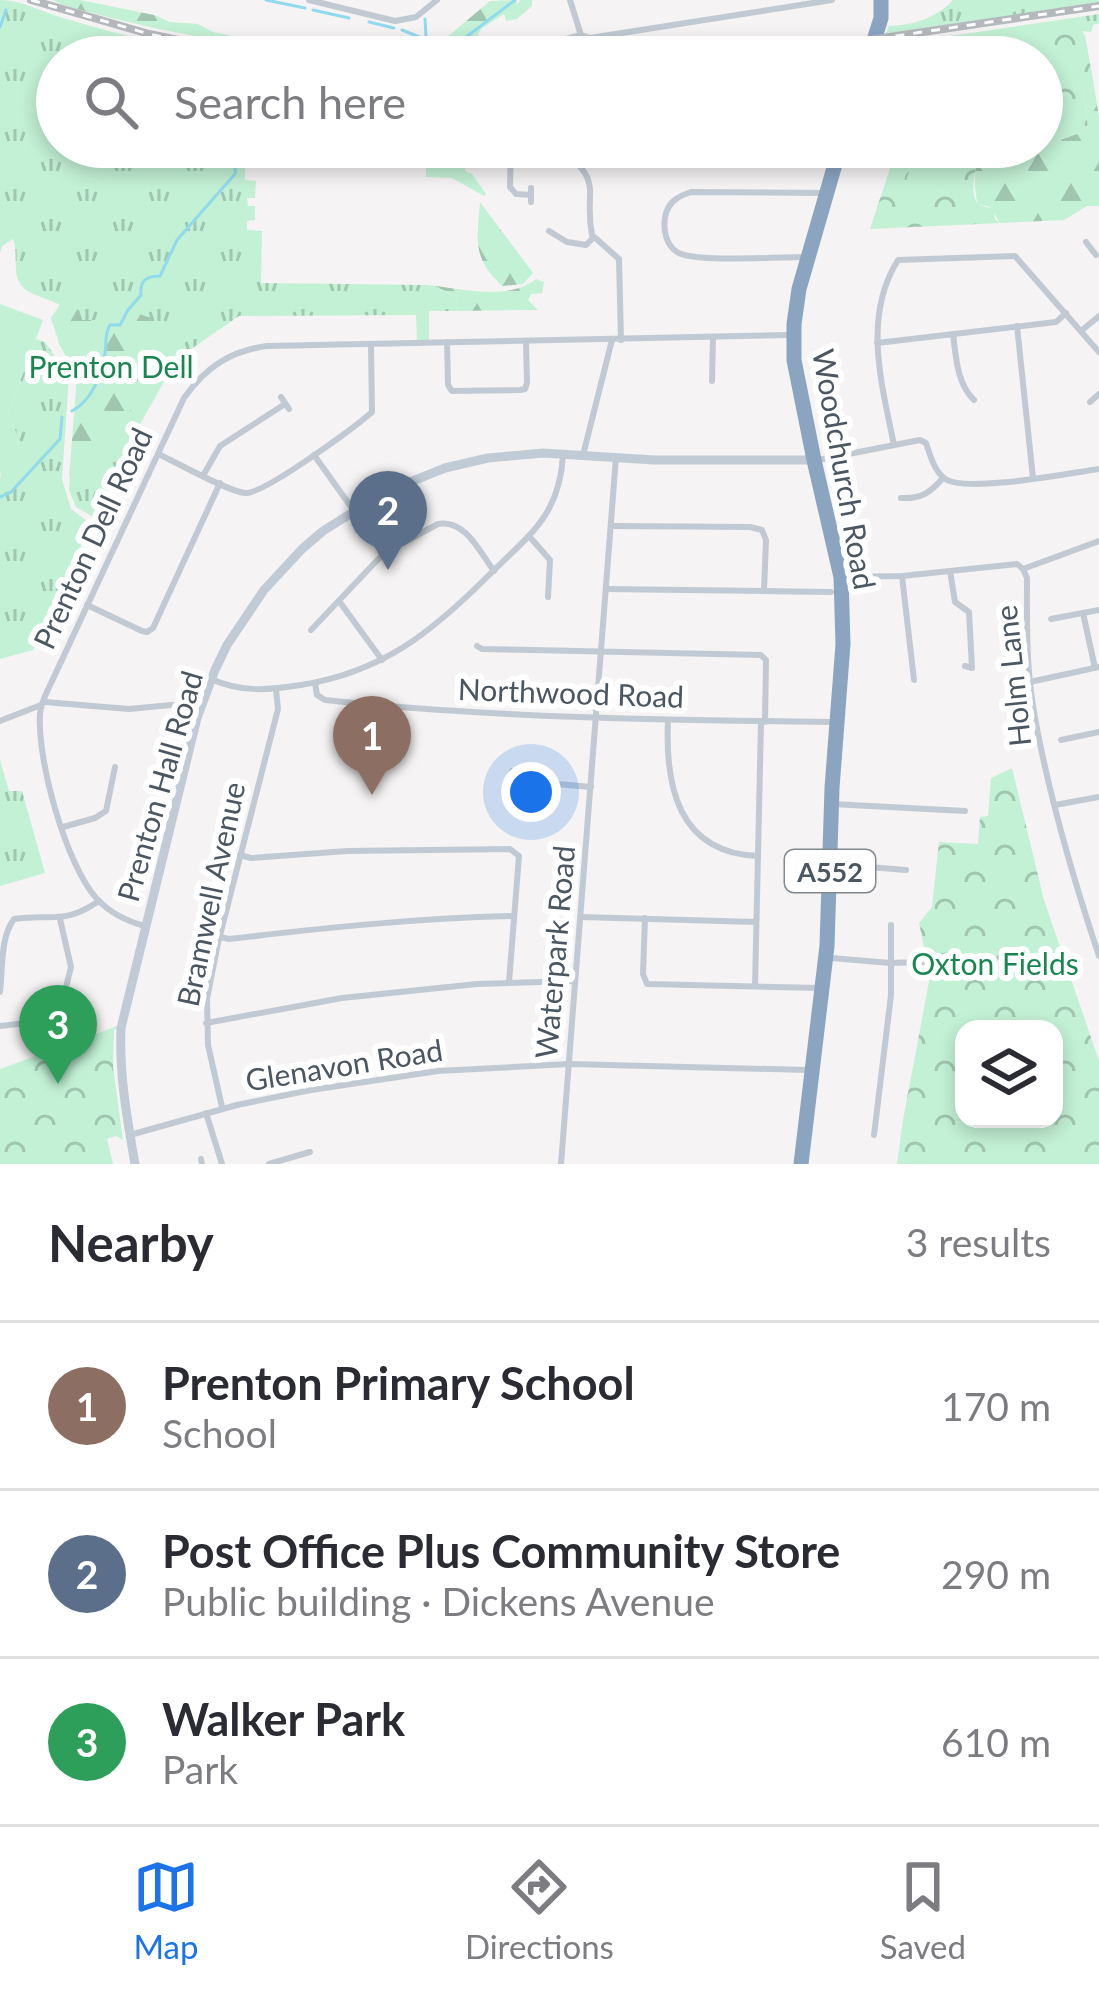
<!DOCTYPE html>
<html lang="en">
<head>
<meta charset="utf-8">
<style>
  :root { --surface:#fff; --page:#f2f2f3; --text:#2b2b33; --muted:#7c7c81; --line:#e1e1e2; --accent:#1a73e8 }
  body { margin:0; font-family:Lato,sans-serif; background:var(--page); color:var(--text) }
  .controls { position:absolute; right:36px; bottom:36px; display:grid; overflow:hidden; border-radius:24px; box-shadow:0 6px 18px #0003 }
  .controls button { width:108px; height:108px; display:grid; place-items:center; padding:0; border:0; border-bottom:3px solid var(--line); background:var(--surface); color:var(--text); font:60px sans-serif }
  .you { position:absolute; left:531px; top:792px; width:42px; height:42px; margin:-30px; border:9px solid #fff; border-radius:50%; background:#1a73e8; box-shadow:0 0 0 18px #1a73e833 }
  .badge { display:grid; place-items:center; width:78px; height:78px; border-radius:50%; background:var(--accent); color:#fff; font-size:39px; font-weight:700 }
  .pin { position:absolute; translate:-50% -99px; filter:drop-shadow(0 3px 6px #0008) }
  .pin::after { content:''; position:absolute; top:63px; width:42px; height:36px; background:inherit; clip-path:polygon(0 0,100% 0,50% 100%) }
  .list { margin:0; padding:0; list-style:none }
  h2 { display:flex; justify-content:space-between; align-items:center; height:156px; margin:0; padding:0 48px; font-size:51px }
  h2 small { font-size:39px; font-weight:400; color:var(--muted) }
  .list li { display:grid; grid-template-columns:78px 1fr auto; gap:36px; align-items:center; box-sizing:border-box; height:168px; padding:0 48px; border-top:3px solid var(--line) }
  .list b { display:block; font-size:45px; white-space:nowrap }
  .list p { margin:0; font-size:39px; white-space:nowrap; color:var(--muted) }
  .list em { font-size:39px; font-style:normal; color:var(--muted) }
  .icon { flex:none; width:66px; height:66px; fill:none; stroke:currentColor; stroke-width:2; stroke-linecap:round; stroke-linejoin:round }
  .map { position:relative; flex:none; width:1099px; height:1164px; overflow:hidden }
  .search { position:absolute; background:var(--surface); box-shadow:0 6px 18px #0003; left:36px; right:36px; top:36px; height:132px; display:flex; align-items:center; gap:30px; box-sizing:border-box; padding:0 42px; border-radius:66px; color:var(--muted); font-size:45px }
  .sheet { height:660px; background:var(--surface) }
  nav { display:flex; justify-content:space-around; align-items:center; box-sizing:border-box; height:168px; border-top:3px solid var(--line); background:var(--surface); font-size:33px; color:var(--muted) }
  nav a { display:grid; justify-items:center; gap:6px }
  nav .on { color:var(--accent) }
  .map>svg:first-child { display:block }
</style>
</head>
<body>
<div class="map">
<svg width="1099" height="1164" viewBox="0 0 1099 1164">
  <defs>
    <pattern id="grass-tufts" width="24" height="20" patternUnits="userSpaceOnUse" patternTransform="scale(3)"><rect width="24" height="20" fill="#c3f1d5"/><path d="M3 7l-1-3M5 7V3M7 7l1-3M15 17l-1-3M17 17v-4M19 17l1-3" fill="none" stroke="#a0c6b0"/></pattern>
    <pattern id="forest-firs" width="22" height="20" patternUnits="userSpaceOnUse" patternTransform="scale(3)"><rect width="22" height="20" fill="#c3f1d5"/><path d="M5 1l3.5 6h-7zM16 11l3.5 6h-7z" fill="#a0c6b0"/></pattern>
    <pattern id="park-crowns" width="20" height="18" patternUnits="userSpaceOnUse" patternTransform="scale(3)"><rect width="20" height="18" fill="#c3f1d5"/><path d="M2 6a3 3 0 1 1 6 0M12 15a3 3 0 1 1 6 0" fill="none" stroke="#a0c6b0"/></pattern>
  </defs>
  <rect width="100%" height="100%" fill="#f5f3f3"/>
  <g fill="url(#grass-tufts)">
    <path d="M0 0C22 0 42 12 63 18 114 33 166 46 219 57H57V147H245V180L256 181 255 198H247L248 206H255V220L247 221V230L262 231 261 283 426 285 430 288 438 287C444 293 452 292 458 298L456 311H429V341H417L416 315 239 316 181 356 169 373 139 426 95 518 76 507 69 490 77 378 60 345 51 318 60 305C42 295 17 295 16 270 15 258 17 250 13 239L2 246 0 253Z"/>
    <path d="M953 0H1099V5L885 36 889 26C914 25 936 18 953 0Z"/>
    <polygon points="1099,14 1099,24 1094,24 1091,32 1082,31 1085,36 1094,86 1059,44 961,57 933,53 939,52 932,50 881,57 882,46"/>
    <polygon points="426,147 466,147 465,171 472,174 486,194 484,196 452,178 426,177"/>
    <path d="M36 339 45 342 69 376 62 479 71 509 91 524 33 650 0 659C0 600 0 540 0 481 2 449 34 456 7 416Z"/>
    <polygon points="0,760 9,791 22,791 45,873 0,886"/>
  </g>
  <g fill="url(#forest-firs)">
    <path d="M53 0H80L154 15 170 22 198 24 213 32 250 40 251 52C233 47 213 39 195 36 150 28 106 17 62 5Z"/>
    <polygon points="516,0 518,4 520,0 532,0 532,6 517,19 506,21 504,14 481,29 471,48 464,50 459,46 453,57 439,57 437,49 440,43 490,1"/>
    <path d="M1094 86 1099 117V206H1087L1064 220 1000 223 990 207 978 204C968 170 981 121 1021 164 1039 145 1063 139 1088 130L1084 92Z"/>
    <path d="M480 202 533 273 523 284 502 286C472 257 477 242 480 202Z"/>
    <path d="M536 279 544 282 542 293 531 294 528 300 538 310 456 311 458 298C452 292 444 292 438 287L430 288 426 285C461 288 507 302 536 279Z"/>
    <path d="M60 305 79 310 81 320H97L105 330 120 325 128 310 151 318C148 342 149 372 141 394 137 406 126 414 118 424 105 443 95 473 69 477L77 378 75 368 60 345 51 318Z"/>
  </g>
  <g fill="url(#park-crowns)" fill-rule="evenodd">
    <path d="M1080 30 1085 36 1094 86 1084 92 1088 130C1064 139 1038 145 1021 165 1012 159 1010 149 999 147 976 144 969 188 976 201 979 206 988 207 993 209L995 219 1000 223 870 229 897 147H1042V57L926 56Z"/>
    <path d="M1012 768 1044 900 1099 1061V1164H897L903 1120 930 976 919 923 932 907 939 842 978 844 980 817 988 816 991 778ZM964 1029H1054V1119H964Z"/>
    <polygon points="120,1025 114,1030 113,1067 123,1140 116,1136 107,1139 113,1164 0,1164 0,1069"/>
  </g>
  <g fill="#c3f1d5">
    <polygon points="919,147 934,147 952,154 933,202 902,190"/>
    <path d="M0 304 43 320 7 416C25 443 19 449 0 474Z"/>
  </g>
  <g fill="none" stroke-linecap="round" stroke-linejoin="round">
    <g stroke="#90daee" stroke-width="3">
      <polyline points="266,0 305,8"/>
      <polyline points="313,10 349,18"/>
      <polyline points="425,19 426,37"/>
      <polyline points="369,22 394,28"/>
      <polyline points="0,27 6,10"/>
      <polyline points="402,30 434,43 458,43 515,0"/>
      <path d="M72 411C92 401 102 374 105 353 107 341 104 335 110 325H120L128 310 141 295C140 281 145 276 160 276L177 240 235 174 236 147"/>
      <polyline points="0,497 11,492 60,439 62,417"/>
    </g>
    <g stroke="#c1cad2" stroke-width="6">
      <polyline points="309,0 395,21 416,17 437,0"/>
      <polyline points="570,0 581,35 590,38 832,0"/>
      <polyline points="474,46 548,44 581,35"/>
      <polyline points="511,147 510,187 516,194 531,195"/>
      <path d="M560 147C606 186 583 187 592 235L619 259 621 340"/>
      <polyline points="654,148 663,151"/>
      <polyline points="531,202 531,188"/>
      <polyline points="549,231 567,242 586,245 593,238"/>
      <polyline points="1086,242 1096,255"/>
      <path d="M804 257C780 257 693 263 677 252 666 245 663 230 665 217 668 202 678 196 691 192L826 193"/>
      <polyline points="1017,326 1033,478"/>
      <polyline points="1081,331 1099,316"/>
      <path d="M953 334C956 357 957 384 974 400"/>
      <polyline points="447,342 448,385 452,391 520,390 525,389 527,383 526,341"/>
      <polyline points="877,343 1056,322 1066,313"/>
      <polyline points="712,381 713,337"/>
      <polyline points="281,397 289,409"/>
      <polyline points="1090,402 1099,394"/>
      <path d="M894 445C882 385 862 317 898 260L1015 256 1099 352"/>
      <path d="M158 454C176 462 229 492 245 493 263 495 355 427 372 412L371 345"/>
      <polyline points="314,455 384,553"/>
      <polyline points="583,455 612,340"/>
      <path d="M818 460 920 440 926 443C930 455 934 470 944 478 963 494 1070 473 1099 469"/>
      <polyline points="204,474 220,446 285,404"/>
      <path d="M901 498C921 499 930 493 943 478"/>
      <polyline points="612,526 750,527 762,530 766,540 764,591"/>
      <polyline points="529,536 550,560 548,597"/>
      <polyline points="1023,569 1099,541"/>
      <polyline points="950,571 955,602 969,612 972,668 965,666"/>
      <polyline points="902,576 914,680"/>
      <path d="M845 577 902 576 1017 564 1023 569 1027 578C1027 620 1026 664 1033 706 1047 790 1072 875 1099 956"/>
      <polyline points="607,589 831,592"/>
      <polyline points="339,601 382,660"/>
      <polyline points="87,605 142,631 147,632 153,628 220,483"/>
      <polyline points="1083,613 1095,668"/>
      <polyline points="1051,619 1099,610"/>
      <path d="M311 630 384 553 438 524C465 519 479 551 494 571"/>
      <polyline points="477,646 482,649 761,655 766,660 765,722"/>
      <path d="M211 679C242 693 269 690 301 685 383 672 432 632 489 575 529 535 560 516 563 454"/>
      <polyline points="1030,682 1099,667"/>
      <path d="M315 683 317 695 325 700C495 718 662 720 833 722"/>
      <polyline points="45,702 129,709 203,702"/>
      <path d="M668 720C665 786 678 853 758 856"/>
      <polyline points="0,721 41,705"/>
      <polyline points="1061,740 1099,732"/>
      <polyline points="511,780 591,787"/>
      <polyline points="510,790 512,771"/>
      <polyline points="832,804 965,811"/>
      <polyline points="1055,805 1099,797"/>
      <polyline points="63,827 95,818 106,811 115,767"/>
      <polyline points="240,855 251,858 348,851 510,849 519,856 509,982"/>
      <polyline points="832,864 906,870"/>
      <polyline points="581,917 756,922"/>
      <polyline points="645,918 643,974 647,984 820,988"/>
      <path d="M145 926C126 921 110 913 97 899 66 865 37 760 40 714 41 701 48 690 53 679L184 398C206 367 230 351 267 346L790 335"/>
      <path d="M220 937 229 939C324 928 418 918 514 916"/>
      <polyline points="831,958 890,963 923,962"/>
      <polyline points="755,986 761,722"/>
      <path d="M0 992C3 967 0 938 14 919 52 913 62 926 99 901"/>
      <polyline points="206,1023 342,998 477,984 575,981"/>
      <polyline points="0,1026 43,1021 55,1013 62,1003 71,967 60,919"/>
      <polyline points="222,1107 208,1045 207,999 218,943 278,709 276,689"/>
      <polyline points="206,1113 222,1164"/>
      <polyline points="130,1135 237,1105 311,1090 438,1071 569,1064 808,1070"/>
      <polyline points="874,1135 891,995 891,925"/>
      <polyline points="201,1159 202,1164"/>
      <polyline points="269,1164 310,1152"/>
      <polyline points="561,1164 616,457"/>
    </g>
    <path stroke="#c1cbd6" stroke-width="9" d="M135 1164C127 1118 119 1074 121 1028L197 718 215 670 227 645 264 590 302 549 323 531 385 492 445 468 488 458 543 453 654 460H814"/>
    <g stroke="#8ba5c1" stroke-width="15">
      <polyline points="875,37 881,18 881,0"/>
      <polyline points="869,57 873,45"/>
      <polyline points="801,1164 827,946 832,788 843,644 841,577 814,460 794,360 794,324 799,289 840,147"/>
    </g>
    <g stroke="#b5b8bd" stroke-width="8">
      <g id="rail">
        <polyline points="31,0 149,34 260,57"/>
        <polyline points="753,57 1099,6"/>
      </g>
    </g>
    <use href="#rail" stroke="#fff" stroke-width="3" stroke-dasharray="9" stroke-linecap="butt"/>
  </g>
  <g text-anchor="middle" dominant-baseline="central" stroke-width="12" stroke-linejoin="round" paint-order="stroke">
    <rect fill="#fff" stroke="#808990" stroke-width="3" x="785" y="850" width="90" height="42" rx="9"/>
    <g font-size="27" font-weight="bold" fill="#4a5661">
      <text x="830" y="871">A552</text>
    </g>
    <g font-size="30" fill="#17864f" stroke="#fff">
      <text x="111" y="366">Prenton Dell</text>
      <text x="995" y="963">Oxton Fields</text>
    </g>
    <g font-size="30" fill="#4a5661" stroke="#fff">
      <text transform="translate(845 469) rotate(80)">Woodchurch Road</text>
      <text transform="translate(92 538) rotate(-65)">Prenton Dell Road</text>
      <text transform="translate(1012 676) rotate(-96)">Holm Lane</text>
      <text transform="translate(571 692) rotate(2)">Northwood Road</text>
      <text transform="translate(159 786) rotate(-74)">Prenton Hall Road</text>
      <text transform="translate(210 894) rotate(-78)">Bramwell Avenue</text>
      <text transform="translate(554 952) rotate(-85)">Waterpark Road</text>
      <text transform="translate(344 1064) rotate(-9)">Glenavon Road</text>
    </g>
  </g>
</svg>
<div class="controls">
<button><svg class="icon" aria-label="layers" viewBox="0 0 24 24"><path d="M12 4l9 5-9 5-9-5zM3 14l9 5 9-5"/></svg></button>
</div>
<div class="you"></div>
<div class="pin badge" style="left:372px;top:795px;background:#8d6e63">1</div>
<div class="pin badge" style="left:388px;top:570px;background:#5c6f8a">2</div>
<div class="pin badge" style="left:58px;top:1084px;background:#2e9e5b">3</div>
<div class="search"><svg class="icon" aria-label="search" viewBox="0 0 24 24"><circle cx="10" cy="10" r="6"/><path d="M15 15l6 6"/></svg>Search here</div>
</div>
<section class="sheet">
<h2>Nearby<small>3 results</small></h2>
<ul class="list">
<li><span class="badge" style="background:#8d6e63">1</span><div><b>Prenton Primary School</b><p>School</p></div><em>170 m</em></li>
<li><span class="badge" style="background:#5c6f8a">2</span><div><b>Post Office Plus Community Store</b><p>Public building · Dickens Avenue</p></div><em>290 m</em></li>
<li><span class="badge" style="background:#2e9e5b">3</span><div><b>Walker Park</b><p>Park</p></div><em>610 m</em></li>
</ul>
</section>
<nav>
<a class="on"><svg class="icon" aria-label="map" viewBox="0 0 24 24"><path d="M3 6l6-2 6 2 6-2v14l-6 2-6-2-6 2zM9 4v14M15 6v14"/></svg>Map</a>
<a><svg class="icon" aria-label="directions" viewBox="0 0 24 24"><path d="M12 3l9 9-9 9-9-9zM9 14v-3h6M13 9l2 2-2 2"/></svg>Directions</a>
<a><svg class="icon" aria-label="saved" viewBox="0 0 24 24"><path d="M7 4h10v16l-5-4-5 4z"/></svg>Saved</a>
</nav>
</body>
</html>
